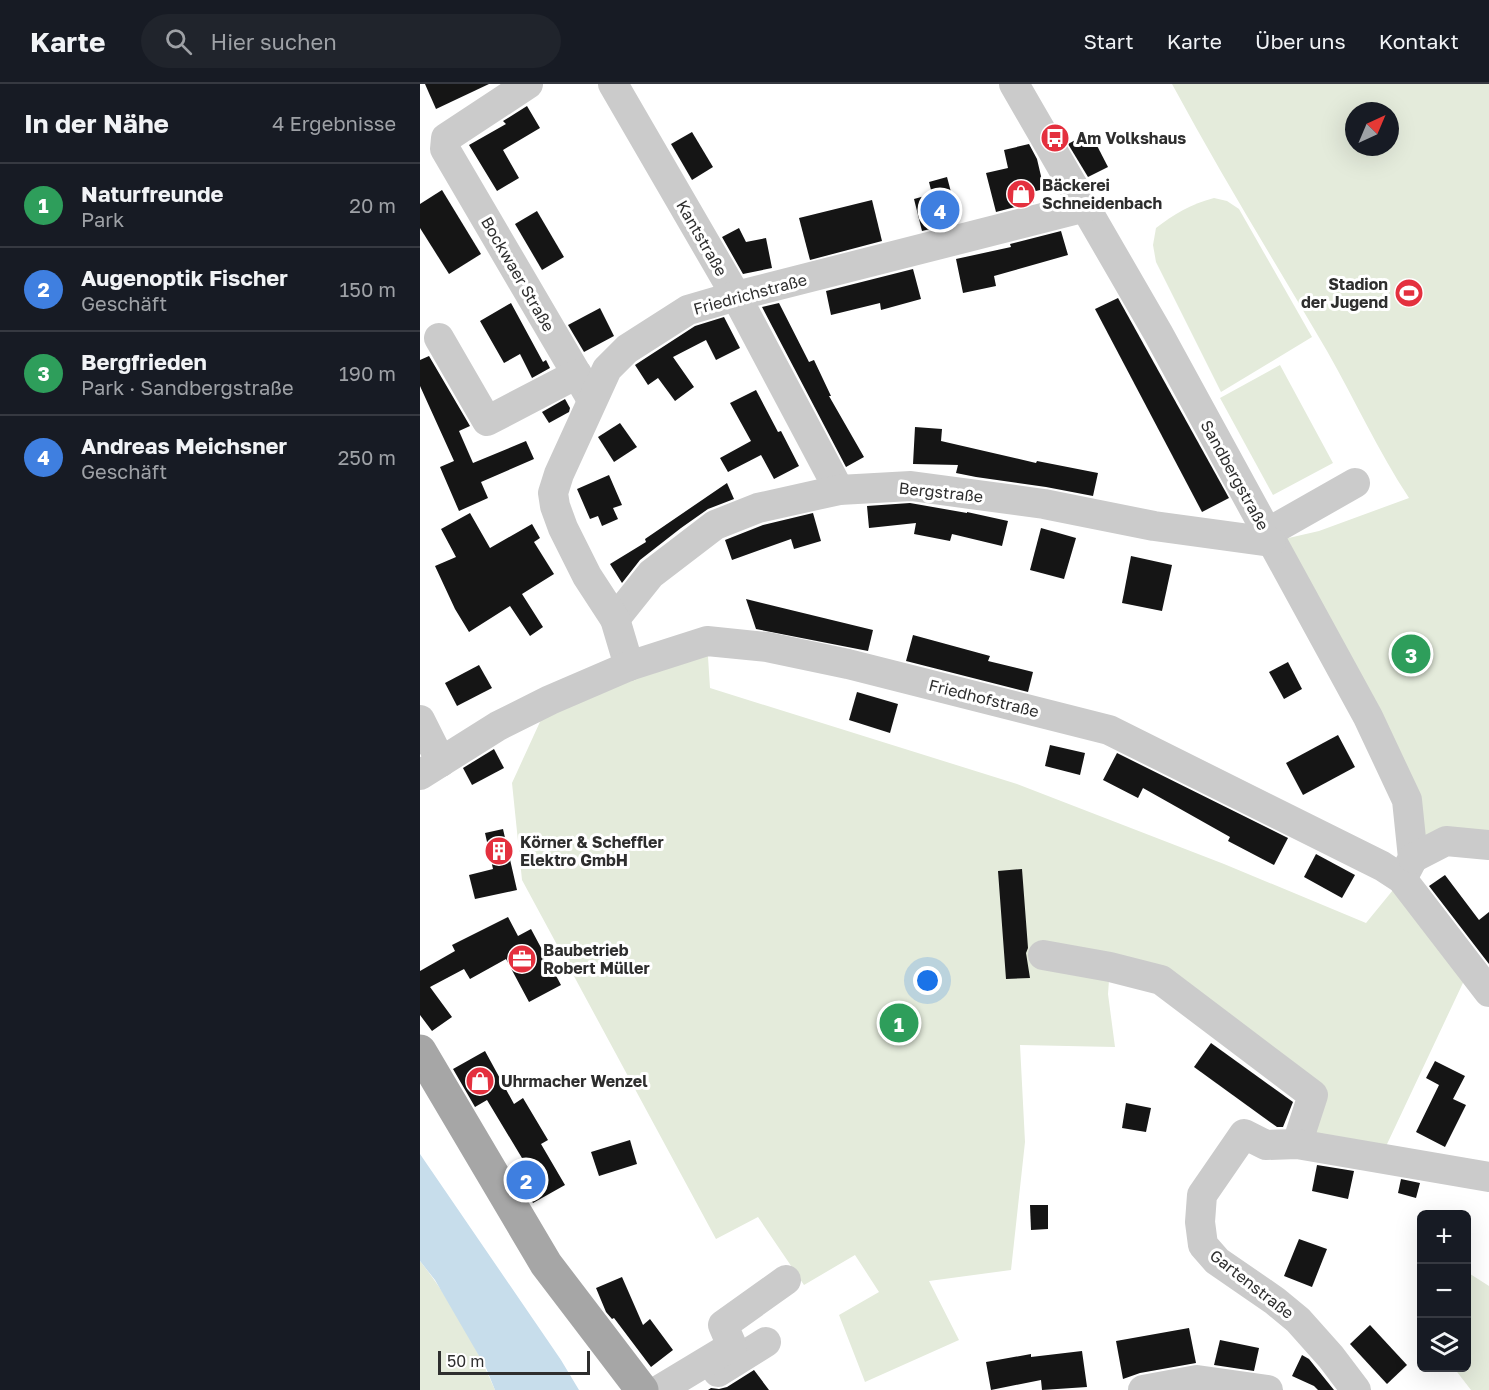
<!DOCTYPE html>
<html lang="de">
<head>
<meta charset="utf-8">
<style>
  :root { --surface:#171b24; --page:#20242c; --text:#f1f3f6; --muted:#9ea1a6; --line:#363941; --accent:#e4303e }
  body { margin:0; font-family:"Golos Text",sans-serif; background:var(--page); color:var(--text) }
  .controls { position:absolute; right:18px; bottom:18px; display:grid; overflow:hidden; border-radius:9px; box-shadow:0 6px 24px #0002 }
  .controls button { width:54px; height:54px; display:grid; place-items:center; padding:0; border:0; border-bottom:2px solid var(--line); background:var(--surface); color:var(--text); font:30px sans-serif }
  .compass { position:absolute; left:925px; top:18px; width:54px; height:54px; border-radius:50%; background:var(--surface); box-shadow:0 6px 24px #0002; rotate:44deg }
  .scale { position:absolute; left:18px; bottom:15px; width:152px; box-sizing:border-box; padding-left:6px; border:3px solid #2e2e2e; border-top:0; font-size:16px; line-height:21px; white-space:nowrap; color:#2e2e2e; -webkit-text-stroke:4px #fff; paint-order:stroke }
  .you { position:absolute; left:508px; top:897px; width:21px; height:21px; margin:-15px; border:4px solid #fff; border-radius:50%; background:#1a73e8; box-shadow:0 0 0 9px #1a73e833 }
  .badge { display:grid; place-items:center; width:39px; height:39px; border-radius:50%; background:var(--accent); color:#fff; font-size:20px; font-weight:700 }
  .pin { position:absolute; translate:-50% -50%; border:3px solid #fff; box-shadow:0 2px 6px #0006 }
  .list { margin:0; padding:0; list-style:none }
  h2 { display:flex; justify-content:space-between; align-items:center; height:78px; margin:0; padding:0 24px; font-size:26px }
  h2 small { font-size:20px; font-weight:400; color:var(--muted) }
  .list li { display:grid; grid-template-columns:39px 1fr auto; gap:18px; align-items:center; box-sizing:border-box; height:84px; padding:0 24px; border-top:2px solid var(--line) }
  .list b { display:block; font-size:22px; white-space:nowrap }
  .list p { margin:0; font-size:20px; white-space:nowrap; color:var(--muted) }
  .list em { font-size:20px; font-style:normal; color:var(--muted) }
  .icon { flex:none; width:33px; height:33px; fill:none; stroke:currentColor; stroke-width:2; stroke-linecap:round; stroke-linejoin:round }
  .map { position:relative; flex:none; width:1069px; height:1306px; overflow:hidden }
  header { display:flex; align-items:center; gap:36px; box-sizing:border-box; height:84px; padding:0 30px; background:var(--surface); border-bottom:2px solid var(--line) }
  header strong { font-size:28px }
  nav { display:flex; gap:33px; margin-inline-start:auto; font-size:21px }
  .search { width:420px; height:54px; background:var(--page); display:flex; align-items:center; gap:15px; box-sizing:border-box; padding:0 21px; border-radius:33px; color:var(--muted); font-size:22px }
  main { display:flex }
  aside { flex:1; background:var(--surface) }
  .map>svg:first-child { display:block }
</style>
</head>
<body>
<header>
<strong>Karte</strong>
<div class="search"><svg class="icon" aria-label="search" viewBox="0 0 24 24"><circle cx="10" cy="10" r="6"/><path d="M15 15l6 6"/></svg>Hier suchen</div>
<nav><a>Start</a><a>Karte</a><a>Über uns</a><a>Kontakt</a></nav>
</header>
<main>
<aside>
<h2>In der Nähe<small>4 Ergebnisse</small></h2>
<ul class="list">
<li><span class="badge" style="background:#2e9e5b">1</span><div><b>Naturfreunde</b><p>Park</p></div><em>20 m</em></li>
<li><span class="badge" style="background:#3f7fe0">2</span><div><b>Augenoptik Fischer</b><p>Geschäft</p></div><em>150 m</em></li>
<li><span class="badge" style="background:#2e9e5b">3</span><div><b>Bergfrieden</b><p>Park · Sandbergstraße</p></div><em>190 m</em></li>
<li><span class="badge" style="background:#3f7fe0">4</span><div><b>Andreas Meichsner</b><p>Geschäft</p></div><em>250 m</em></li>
</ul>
</aside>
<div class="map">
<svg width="1069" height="1306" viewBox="0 0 1069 1306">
  <rect width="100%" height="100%" fill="#fff"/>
  <g fill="#e4ebdb" fill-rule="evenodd">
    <path d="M752 0H1069V761L993 774 987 716 851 458 899 447 989 414C958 367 935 316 907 267 855 178 801 91 752 0ZM934 27H970V63H934Z"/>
    <path d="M794 114 807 117 819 125 892 253 801 308 736 178 733 161 736 144C754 130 771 120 794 114Z"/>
    <polygon points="860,281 913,379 853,411 800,314"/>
    <polygon points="287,557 290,604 597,700 804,780 946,839 982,795 1050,884 960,1075 877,1060 893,1010 741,896 690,883 688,910 695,963 600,961 605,1058 591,1186 509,1197 539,1256 445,1298 419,1231 459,1208 435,1171 384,1201 338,1133 296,1155 102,796 92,699 130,616"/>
    <path d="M0 1177C29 1213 57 1264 75 1306H0Z"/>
    <polygon points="1047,1188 1069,1202 1069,1306 1051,1306 1034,1284 1046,1284"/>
  </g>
  <polygon fill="#c7ddeb" points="0,1070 141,1276 159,1306 75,1306 66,1284 15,1196 0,1177"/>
  <g fill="#151515">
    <polygon points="5,0 69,0 16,25"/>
    <polygon points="107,22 120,44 83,66 99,94 77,107 49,61 86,40 83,37"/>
    <polygon points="272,48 293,83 272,96 251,60"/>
    <polygon points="670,48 688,83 668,93 648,60"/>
    <polygon points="609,60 617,75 624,105 612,108 614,118 576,128 566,89 588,84 584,66"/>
    <polygon points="527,93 539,138 502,147 494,115 512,110 509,98"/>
    <polygon points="22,106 61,170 29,190 0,144 0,120"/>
    <polygon points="452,116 462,157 390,176 379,134"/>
    <polygon points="117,127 144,173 122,186 95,140"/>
    <polygon points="319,144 326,158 346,154 352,184 323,190 302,153"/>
    <polygon points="641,147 648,171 574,192 576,202 543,209 536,175 591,163 590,160"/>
    <polygon points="493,185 501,215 461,226 460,219 411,231 406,207"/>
    <polygon points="698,214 809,414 782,428 675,225"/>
    <polygon points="91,219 123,278 126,276 130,284 112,294 100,270 84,279 60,237"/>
    <polygon points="359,219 389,278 394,276 411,312 409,312 444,373 426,383 342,223"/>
    <polygon points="180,224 194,252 164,268 148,241"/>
    <polygon points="304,233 320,264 296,276 286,256 253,273 274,303 255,317 238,294 228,301 215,281 218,279 275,242"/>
    <polygon points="9,272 50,342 39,347 53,379 106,357 114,375 61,398 68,414 39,427 20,383 34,377 0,302 0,276"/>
    <polygon points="336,306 358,348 361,347 379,382 354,395 341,371 308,388 300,374 331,357 310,319"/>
    <polygon points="145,315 150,324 149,328 129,339 122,328"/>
    <polygon points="200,339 217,363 194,378 178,353"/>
    <polygon points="495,343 522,345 521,357 616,379 617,377 678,389 673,412 626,403 556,393 536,389 538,381 493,380"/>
    <polygon points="189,391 202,421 193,424 198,435 182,442 178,432 170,435 157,405"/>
    <polygon points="307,399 314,415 288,425 261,444 220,476 202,499 190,480 226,458 225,455"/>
    <polygon points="490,419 547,429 547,428 588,437 582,462 532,450 530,457 494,450 496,439 449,444 447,422"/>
    <polygon points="50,429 70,464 112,440 120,454 114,458 134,490 102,510 123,543 110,552 90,522 49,548 35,525 15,482 36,473 21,445"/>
    <polygon points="393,429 401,457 374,465 371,455 312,476 305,456 343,441"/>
    <polygon points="621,444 656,454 644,495 610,486"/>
    <polygon points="711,472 752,481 742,527 702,519"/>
    <polygon points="326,515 453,546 448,567 336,545"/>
    <polygon points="493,551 570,572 568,577 613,588 608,608 486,577"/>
    <polygon points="868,578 882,605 864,615 849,588"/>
    <polygon points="59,581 72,604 37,622 25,599"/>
    <polygon points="437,608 478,620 470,649 429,636"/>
    <polygon points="918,651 935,683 883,711 866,679"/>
    <polygon points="630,661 665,669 660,691 625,682"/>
    <polygon points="74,665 84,684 52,701 43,684"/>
    <polygon points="697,669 868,754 854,781 808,757 810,753 723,704 718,714 683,696"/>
    <polygon points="83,745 97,806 55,815 49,791 73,785 65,749"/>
    <polygon points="896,770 935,791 922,814 884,793"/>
    <polygon points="602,785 608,864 606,869 610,894 586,895 578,787"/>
    <polygon points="1025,791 1059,836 1069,828 1069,880 1009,802"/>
    <polygon points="88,833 98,852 111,845 141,901 109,918 86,875 50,895 44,885 10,903 32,933 12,947 0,931 0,887 35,867 32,861"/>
    <polygon points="791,959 873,1018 863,1043 857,1043 774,983"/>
    <polygon points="65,967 94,1020 103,1014 128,1056 121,1060 145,1101 113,1119 97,1091 108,1084 67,1016 55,1023 33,985"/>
    <polygon points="1015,977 1045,992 1033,1015 1046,1021 1025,1063 996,1048 1019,1001 1006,994"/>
    <polygon points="706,1019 731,1024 726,1048 702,1044"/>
    <polygon points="210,1056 217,1080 179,1092 171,1068"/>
    <polygon points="897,1081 934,1087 928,1115 892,1107"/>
    <polygon points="981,1095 1000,1099 996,1114 978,1109"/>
    <polygon points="610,1121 628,1121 628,1145 611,1146"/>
    <polygon points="879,1155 907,1165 892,1203 864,1192"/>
    <polygon points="202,1193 223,1241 230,1235 253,1266 231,1283 194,1234 192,1235 186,1228 176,1204"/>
    <polygon points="950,1241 987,1281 967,1300 930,1260"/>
    <polygon points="769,1244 776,1279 720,1289 703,1295 696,1257"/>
    <polygon points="800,1256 839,1264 834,1287 794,1281"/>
    <polygon points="662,1267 667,1303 622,1306 621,1296 571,1306 566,1278 611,1270 611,1273"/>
    <polygon points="882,1271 889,1275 914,1306 898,1306 894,1302 872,1292"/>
    <polygon points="334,1286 349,1306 288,1306 291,1304 299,1305 307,1303"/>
  </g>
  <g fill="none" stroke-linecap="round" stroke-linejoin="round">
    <g stroke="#cbcbcb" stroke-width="30">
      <polyline points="108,0 26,54 25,65 172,316"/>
      <polyline points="193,0 316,212 419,406"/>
      <polyline points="594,0 738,249 948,633 987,716 993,774 982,795"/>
      <polyline points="19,254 67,337 157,290"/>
      <polyline points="847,449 935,399"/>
      <polyline points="195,535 231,490 295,441 338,424 419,406 491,402 624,420 734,442 851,458"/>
      <polyline points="209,582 195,535 167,492 143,444 135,422 133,409 139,390 187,285 207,265 268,226 316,212 666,123"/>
      <polyline points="0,636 21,678"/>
      <polyline points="0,691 78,642 130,616 209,582 287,557 347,563 428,580 689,646 962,782 982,795 1069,908"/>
      <polyline points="993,774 1026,757 1069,761"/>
      <polyline points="623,871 690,883 741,896 893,1011 877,1060"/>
      <polyline points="298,1288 346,1258"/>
      <polyline points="239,1306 312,1262 303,1241 366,1196"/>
      <polyline points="723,1306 777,1296 848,1306"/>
      <polyline points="936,1306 911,1273 878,1236 855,1217 797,1177 783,1161 780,1138 782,1111 824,1050 846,1061 877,1060 1069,1093"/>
    </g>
    <polyline stroke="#a6a6a6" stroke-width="33" points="0,967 126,1180 222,1306"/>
  </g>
  <defs>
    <g id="bus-disc" transform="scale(1.5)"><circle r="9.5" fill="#e4303e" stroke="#fff"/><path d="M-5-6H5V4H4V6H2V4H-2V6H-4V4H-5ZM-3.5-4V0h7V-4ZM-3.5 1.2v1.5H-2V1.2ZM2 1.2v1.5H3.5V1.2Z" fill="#fff"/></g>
    <g id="shop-disc" transform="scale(1.5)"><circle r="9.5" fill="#e4303e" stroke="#fff"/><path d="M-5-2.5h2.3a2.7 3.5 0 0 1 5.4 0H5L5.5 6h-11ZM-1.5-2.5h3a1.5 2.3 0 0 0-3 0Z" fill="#fff"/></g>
    <g id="stadium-disc" transform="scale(1.5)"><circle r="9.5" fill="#e4303e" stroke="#fff"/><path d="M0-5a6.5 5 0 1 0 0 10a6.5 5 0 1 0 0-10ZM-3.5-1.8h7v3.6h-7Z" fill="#fff"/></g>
    <g id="building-disc" transform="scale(1.5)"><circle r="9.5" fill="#e4303e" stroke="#fff"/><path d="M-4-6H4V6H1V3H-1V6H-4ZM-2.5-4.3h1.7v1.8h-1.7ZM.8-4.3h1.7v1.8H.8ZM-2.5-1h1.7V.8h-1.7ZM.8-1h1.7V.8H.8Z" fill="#fff"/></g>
    <g id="office-disc" transform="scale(1.5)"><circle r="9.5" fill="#e4303e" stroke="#fff"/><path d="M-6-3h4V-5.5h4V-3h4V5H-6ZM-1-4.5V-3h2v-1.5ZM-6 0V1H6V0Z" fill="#fff"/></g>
  </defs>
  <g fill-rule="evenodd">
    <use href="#bus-disc" x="635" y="54"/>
    <use href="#shop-disc" x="601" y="110"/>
    <use href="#stadium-disc" x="989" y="209"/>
    <use href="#building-disc" x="79" y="767"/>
    <use href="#office-disc" x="102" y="875"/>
    <use href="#shop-disc" x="60" y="997"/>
  </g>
  <g text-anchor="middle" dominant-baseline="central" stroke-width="6" stroke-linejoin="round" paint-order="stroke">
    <g font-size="16" font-weight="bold" fill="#2e2e2e" stroke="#fff" text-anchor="start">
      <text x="656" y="54">Am Volkshaus</text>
      <text x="622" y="101">Bäckerei<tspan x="622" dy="18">Schneidenbach</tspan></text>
      <text x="968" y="200" text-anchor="end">Stadion<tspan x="968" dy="18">der Jugend</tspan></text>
      <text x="100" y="758">Körner &amp; Scheffler<tspan x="100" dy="18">Elektro GmbH</tspan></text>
      <text x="123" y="866">Baubetrieb<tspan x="123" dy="18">Robert Müller</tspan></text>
      <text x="81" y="997">Uhrmacher Wenzel</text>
    </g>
    <g font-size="16" fill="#2e2e2e" stroke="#fff">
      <text transform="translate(282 154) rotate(60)">Kantstraße</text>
      <text transform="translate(98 190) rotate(60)">Bockwaer Straße</text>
      <text transform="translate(330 210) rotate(-15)">Friedrichstraße</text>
      <text transform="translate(815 391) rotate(61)">Sandbergstraße</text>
      <text transform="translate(521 408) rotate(6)">Bergstraße</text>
      <text transform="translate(564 614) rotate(14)">Friedhofstraße</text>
      <text transform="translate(832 1200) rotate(38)">Gartenstraße</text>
    </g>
  </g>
</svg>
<div class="controls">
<button>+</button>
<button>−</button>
<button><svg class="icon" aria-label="layers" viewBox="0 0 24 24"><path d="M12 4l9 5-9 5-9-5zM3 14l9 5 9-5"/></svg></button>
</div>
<svg class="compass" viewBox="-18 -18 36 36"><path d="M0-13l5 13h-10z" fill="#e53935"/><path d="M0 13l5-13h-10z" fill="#9ea1a6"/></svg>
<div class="scale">50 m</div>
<div class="you"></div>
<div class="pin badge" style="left:479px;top:939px;background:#2e9e5b">1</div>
<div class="pin badge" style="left:106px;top:1096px;background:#3f7fe0">2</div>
<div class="pin badge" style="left:991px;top:570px;background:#2e9e5b">3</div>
<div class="pin badge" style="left:520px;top:126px;background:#3f7fe0">4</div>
</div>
</main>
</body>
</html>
